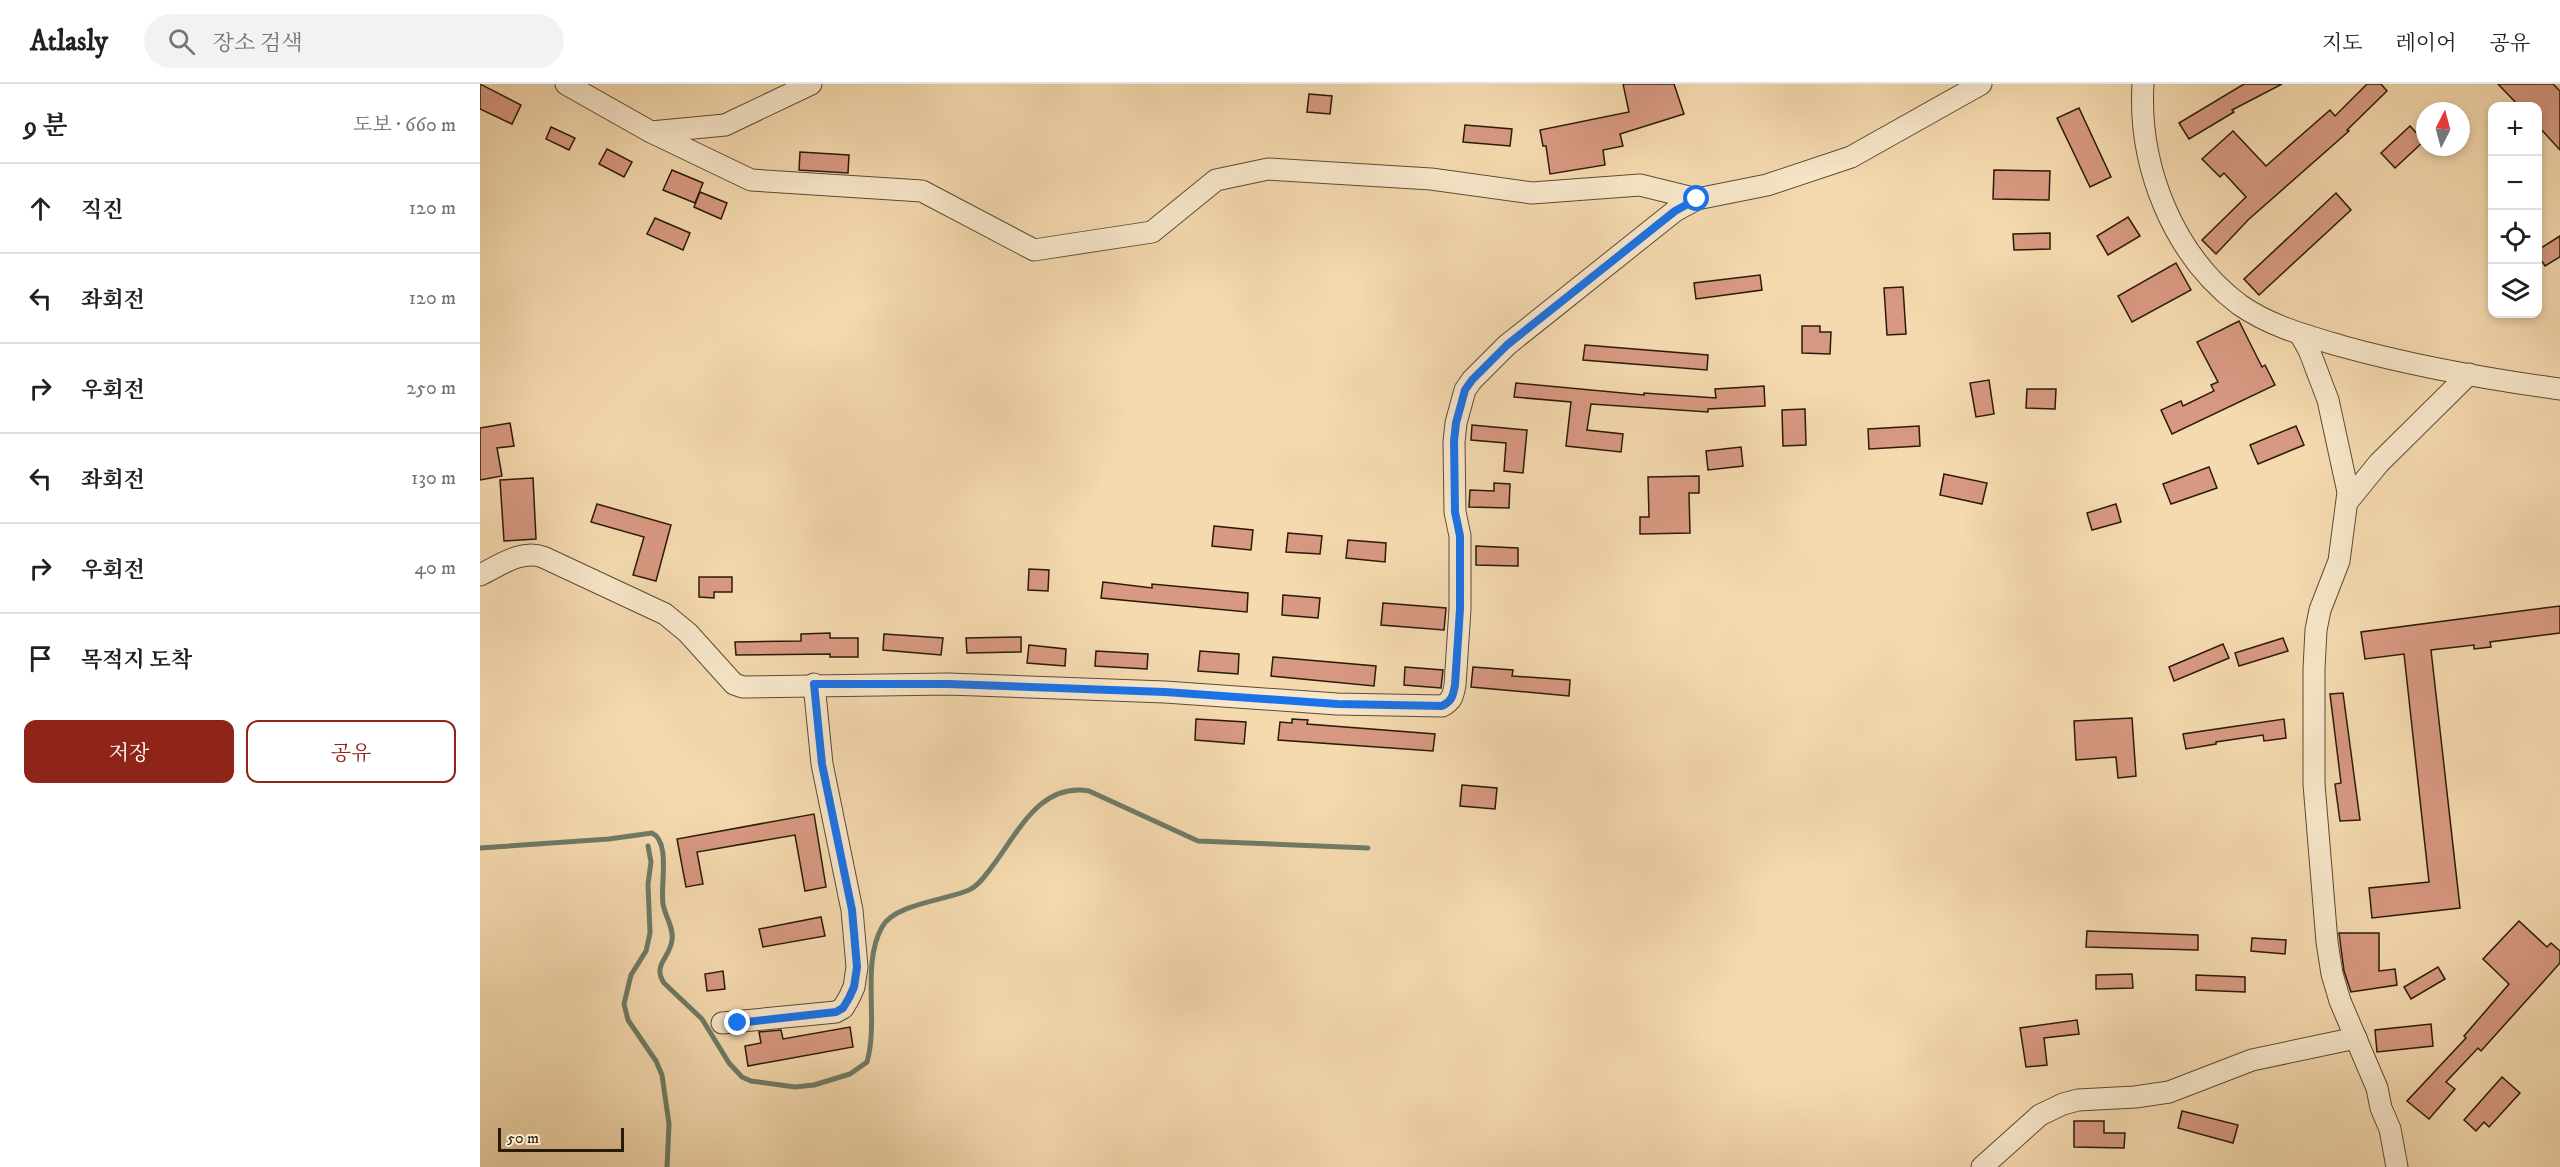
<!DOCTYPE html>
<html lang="ko">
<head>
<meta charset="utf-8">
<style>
  :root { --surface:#fff; --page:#f2f2f2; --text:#202124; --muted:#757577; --line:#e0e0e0; --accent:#8f2418 }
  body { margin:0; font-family:"IM FELL DW Pica","Noto Serif KR",serif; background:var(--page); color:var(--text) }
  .controls { position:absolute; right:18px; top:18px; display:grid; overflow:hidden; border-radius:12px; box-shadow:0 3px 9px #0003 }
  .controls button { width:54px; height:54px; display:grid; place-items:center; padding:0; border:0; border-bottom:2px solid var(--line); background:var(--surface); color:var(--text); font:30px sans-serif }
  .compass { position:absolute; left:1936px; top:18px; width:54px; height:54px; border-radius:50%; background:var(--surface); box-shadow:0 3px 9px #0003; rotate:6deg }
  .scale { position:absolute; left:18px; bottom:15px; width:126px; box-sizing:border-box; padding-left:6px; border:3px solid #2a1b08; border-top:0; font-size:16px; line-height:21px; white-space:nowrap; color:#2a1b08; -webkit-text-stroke:4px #f8e7cb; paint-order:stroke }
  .stop { position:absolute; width:18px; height:18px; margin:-14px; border:4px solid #1a73e8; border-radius:50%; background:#fff }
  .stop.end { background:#1a73e8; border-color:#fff; box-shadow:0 2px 6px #0008 }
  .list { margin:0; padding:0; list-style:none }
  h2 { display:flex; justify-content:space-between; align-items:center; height:78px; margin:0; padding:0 24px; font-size:26px }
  h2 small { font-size:20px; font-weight:400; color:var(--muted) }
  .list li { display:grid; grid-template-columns:39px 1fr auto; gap:18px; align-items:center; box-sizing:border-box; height:90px; padding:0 24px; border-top:2px solid var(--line) }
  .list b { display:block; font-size:22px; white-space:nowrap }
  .list em { font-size:20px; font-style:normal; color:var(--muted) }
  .actions { display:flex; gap:12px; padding:18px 24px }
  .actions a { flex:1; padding:14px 0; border:2px solid var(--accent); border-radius:12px; text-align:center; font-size:21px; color:var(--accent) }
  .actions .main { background:var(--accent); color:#fff }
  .icon { flex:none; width:33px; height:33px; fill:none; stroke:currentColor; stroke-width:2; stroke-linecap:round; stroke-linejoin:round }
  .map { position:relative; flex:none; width:2080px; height:1083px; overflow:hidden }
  header { display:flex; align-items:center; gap:36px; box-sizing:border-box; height:84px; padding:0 30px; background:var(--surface); border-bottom:2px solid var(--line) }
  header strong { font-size:28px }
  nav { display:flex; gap:33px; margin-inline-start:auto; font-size:21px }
  .search { width:420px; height:54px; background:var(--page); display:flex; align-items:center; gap:15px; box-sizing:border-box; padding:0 21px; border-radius:33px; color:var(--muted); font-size:22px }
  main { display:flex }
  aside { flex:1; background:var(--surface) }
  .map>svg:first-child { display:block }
</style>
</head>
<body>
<header>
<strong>Atlasly</strong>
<div class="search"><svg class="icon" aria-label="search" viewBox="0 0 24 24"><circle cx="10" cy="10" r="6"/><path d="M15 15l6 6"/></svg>장소 검색</div>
<nav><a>지도</a><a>레이어</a><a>공유</a></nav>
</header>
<main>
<aside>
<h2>9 분<small>도보 · 660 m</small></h2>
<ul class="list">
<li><svg class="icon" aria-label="ahead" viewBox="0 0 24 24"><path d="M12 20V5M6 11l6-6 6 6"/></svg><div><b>직진</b></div><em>120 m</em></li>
<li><svg class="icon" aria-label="left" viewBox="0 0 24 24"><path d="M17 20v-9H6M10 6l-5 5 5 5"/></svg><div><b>좌회전</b></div><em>120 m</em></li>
<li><svg class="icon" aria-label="right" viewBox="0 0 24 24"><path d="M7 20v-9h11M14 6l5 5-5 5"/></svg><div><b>우회전</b></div><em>250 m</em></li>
<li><svg class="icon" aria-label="left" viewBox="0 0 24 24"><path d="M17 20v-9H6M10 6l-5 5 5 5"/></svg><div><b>좌회전</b></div><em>130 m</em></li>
<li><svg class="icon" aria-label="right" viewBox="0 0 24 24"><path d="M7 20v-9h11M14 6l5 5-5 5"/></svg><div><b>우회전</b></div><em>40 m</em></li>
<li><svg class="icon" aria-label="arrive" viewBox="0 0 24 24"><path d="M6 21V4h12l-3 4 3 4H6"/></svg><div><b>목적지 도착</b></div></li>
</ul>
<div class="actions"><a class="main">저장</a><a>공유</a></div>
</aside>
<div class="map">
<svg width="2080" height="1083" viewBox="0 0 2080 1083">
  <rect width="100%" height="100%" fill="#f5daaf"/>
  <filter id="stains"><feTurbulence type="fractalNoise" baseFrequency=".00333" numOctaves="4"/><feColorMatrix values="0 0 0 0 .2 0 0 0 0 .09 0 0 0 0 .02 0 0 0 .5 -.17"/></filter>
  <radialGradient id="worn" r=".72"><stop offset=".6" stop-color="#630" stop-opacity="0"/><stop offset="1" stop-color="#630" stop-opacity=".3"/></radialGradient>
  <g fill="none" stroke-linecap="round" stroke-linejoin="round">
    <g stroke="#6f7b67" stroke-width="5">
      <polyline points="168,762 171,778 168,800 170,849 166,867 151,891 144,920 148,936 176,977 182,991 189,1040 187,1083"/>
      <path d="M0 764 129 755 172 749C191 758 180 801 183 820 185 832 194 844 192 856 190 874 172 881 184 899L222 935 249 979 262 993 271 997 315 1003 334 1001 370 990 387 978C399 936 381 881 402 843 414 820 467 816 489 806 498 802 505 792 511 784 537 751 559 698 609 707L718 757 888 764"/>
    </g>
  </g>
  <g fill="#d89982" stroke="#2a1b08" stroke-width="1.5">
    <polygon points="0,0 41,21 32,40 0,25"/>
    <polygon points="1143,0 1194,0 1204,30 1140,50 1143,62 1123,66 1125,81 1070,90 1066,62 1063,62 1060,46 1149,28"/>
    <polygon points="1764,0 1802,0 1752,26 1754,28 1709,55 1699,39"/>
    <polygon points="1887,0 1901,0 1907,7 1867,46 1869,47 1768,136 1736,170 1722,156 1766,113 1744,89 1740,93 1722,75 1753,47 1786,82 1850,26 1855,32"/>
    <polygon points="2018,0 2073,0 2080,7 2080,66 2058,42 2058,22 2039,22"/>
    <polygon points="829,10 852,12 850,30 827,28"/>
    <polygon points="1599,24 1631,93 1610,103 1577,34"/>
    <polygon points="985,41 1032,45 1030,62 983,58"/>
    <polygon points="1930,42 1944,57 1915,84 1901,69"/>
    <polygon points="71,43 95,54 89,66 66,55"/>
    <polygon points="127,65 152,78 144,93 119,80"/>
    <polygon points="320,68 369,71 368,89 319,86"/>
    <polygon points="192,86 223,99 215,119 183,106"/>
    <polygon points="1514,86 1570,87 1569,116 1513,115"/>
    <polygon points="220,108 247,119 241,135 214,123"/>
    <polygon points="1856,109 1871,126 1779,211 1764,195"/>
    <polygon points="1648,133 1660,152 1628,171 1617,152"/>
    <polygon points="175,134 210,149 203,166 167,150"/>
    <polygon points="1570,149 1570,165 1534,166 1533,150"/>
    <polygon points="2080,152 2080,173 2065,182 2058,171 2058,166"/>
    <polygon points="1696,179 1711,206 1652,238 1638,212"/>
    <polygon points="1280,191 1282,206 1216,215 1214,199"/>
    <polygon points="1423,203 1426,250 1407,251 1404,204"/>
    <polygon points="1759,237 1782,283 1785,281 1795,301 1692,350 1681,326 1701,317 1703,322 1734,307 1731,301 1738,298 1717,258"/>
    <polygon points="1322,242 1340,242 1340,248 1351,248 1350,270 1322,269"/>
    <polygon points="1105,261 1228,271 1227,286 1103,276"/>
    <polygon points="1509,296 1514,330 1496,333 1490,299"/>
    <polygon points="1036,299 1164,311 1164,309 1236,314 1235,305 1284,302 1285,322 1228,325 1228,328 1111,320 1107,346 1143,350 1141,368 1086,362 1091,318 1034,313"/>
    <polygon points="1547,305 1576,305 1575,325 1546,324"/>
    <polygon points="1325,325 1326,361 1303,362 1302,326"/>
    <polygon points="30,339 34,362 17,364 22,392 0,396 0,344"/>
    <polygon points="992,341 1047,346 1043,389 1024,387 1026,359 991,356"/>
    <polygon points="1439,342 1440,362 1389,365 1388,345"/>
    <polygon points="1816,342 1824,361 1778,380 1770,361"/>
    <polygon points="1261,363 1263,382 1228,386 1226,367"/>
    <polygon points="1729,383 1737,404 1691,420 1683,400"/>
    <polygon points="1464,390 1507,399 1502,420 1460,411"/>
    <polygon points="1219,392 1219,409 1209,409 1210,449 1160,450 1160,433 1169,433 1168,393"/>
    <polygon points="53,394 56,455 24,457 20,396"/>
    <polygon points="1014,399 1030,400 1029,424 989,423 990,406 1014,407"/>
    <polygon points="117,420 191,441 176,497 153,491 164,453 111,438"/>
    <polygon points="1636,420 1641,438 1612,446 1607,429"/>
    <polygon points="734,442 773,446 771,466 732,462"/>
    <polygon points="808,449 842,452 840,470 806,468"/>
    <polygon points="868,456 906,459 905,478 866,474"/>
    <polygon points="996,462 1038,464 1038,482 996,481"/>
    <polygon points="549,485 569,486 568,507 548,506"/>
    <polygon points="219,493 252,493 252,508 234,508 234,514 219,513"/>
    <polygon points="623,498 672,504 672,500 768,509 767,528 621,514"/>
    <polygon points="803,511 840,514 838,534 802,531"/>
    <polygon points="903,519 966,524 964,546 901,541"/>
    <polygon points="2080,522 2080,549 2010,558 2011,563 1994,565 1994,561 1951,566 1980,824 1892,834 1889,804 1949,798 1924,570 1885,575 1881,548"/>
    <polygon points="350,549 350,554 378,554 378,573 350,573 350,570 256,571 255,558 321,557 321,550"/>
    <polygon points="404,550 463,554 461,571 403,566"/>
    <polygon points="541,553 541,568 487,569 486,554"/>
    <polygon points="1803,554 1808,567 1759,582 1755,569"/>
    <polygon points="1743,560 1749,574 1694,597 1689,583"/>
    <polygon points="549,561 586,565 585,582 547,579"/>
    <polygon points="616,567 668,570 667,585 615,582"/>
    <polygon points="720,567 759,570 758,590 718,587"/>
    <polygon points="793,573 896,582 894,602 791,592"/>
    <polygon points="925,583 963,586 961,604 924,601"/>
    <polygon points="993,583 1033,586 1032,592 1090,596 1089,612 991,603"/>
    <polygon points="1863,609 1880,736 1860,737 1855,700 1861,699 1850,610"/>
    <polygon points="1652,634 1656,692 1638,694 1636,673 1596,676 1594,637"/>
    <polygon points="716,635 766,638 764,660 715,656"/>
    <polygon points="812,635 828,636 827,640 955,650 953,667 798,656 800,638 812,639"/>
    <polygon points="1804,635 1806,654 1784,657 1783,651 1736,658 1736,660 1706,665 1703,650"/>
    <polygon points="982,701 1017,704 1015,725 980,722"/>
    <polygon points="334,730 346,803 325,807 315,751 217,768 223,800 206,803 197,755"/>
    <polygon points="341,833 345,852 283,863 279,845"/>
    <polygon points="2039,837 2067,863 2071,859 2080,867 2080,879 2001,967 1998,964 1966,998 1975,1005 1949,1035 1927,1017 1986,954 1984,952 2029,900 2003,875"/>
    <polygon points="1607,847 1718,851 1718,866 1606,863"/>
    <polygon points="1859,849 1899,849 1899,887 1915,885 1917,901 1871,908 1864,887"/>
    <polygon points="1772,854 1806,856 1805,870 1771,867"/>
    <polygon points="1958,883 1965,895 1931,915 1924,903"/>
    <polygon points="243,887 245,905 227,907 225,890"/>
    <polygon points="1652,890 1653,904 1616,905 1616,891"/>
    <polygon points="1716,891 1765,893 1765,908 1716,906"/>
    <polygon points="1597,936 1599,950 1564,954 1567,981 1546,983 1540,944"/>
    <polygon points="1951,940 1953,962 1897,968 1895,946"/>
    <polygon points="370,943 373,963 268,982 265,962 281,959 279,948 301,946 303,955"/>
    <polygon points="2022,993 2040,1009 2009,1043 2004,1038 1996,1047 1984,1036"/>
    <polygon points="1702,1027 1758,1041 1753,1059 1698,1044"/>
    <polygon points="1594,1037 1624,1037 1624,1049 1645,1049 1644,1064 1594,1063"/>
  </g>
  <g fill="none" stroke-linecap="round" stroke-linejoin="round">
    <g stroke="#5d4b32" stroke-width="23">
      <g id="minor">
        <polyline points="86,0 171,48 245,41 331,0"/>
        <path d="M1663 0C1658 82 1693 171 1760 221 1790 242 1827 252 1861 262 1933 282 2006 295 2080 305"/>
        <polyline points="171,48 271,96 442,107 554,166 672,148 736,96 788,85 951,95 1052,109 1160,101 1217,115 1287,101 1371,73 1501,0"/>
        <polyline points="1820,250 1829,266 1848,316 1868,408 1859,477 1840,526 1836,546 1834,585 1834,700 1847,858 1852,890 1860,917 1897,1004 1901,1024 1910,1045 1917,1083"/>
        <polyline points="1868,417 1899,379 1989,290"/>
        <path d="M0 491C19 482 41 465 63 473L185 530 208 549 254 600 263 603 468 600 685 608 857 620 962 622C972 617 973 612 975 601L980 525V452L975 428 974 358 976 339 985 306 992 296 1027 261 1195 127 1217 115"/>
        <polyline points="242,939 356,928 363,924 369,914 374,903 377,883 372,826 342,680 334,600"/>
        <polyline points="1502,1083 1560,1031 1583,1020 1598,1016 1655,1013 1689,1008 1772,976 1876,954"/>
      </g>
    </g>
    <use href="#minor" stroke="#f8e7cb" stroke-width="21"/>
  </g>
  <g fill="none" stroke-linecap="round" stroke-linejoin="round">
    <path stroke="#1a73e8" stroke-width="8" d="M258 939 356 928 363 924 369 914 374 903 377 883 372 826 342 680 334 600H468L685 608 857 620 962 622C972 617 973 612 975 601L980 525V452L975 428 974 357 976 339 985 306 992 296 1027 261 1195 127 1217 115"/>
  </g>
  <rect width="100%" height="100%" filter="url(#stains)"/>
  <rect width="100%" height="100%" fill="url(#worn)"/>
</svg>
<div class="controls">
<button>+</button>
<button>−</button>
<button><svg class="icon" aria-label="locate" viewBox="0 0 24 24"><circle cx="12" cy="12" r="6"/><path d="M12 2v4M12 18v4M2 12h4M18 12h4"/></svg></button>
<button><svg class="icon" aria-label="layers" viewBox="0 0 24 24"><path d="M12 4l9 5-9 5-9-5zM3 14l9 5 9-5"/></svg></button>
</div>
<svg class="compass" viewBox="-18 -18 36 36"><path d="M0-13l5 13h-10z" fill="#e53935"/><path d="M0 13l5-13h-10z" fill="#757577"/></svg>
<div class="scale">50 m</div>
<div class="stop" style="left:1217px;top:115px"></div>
<div class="stop end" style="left:258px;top:939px"></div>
</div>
</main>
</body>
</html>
